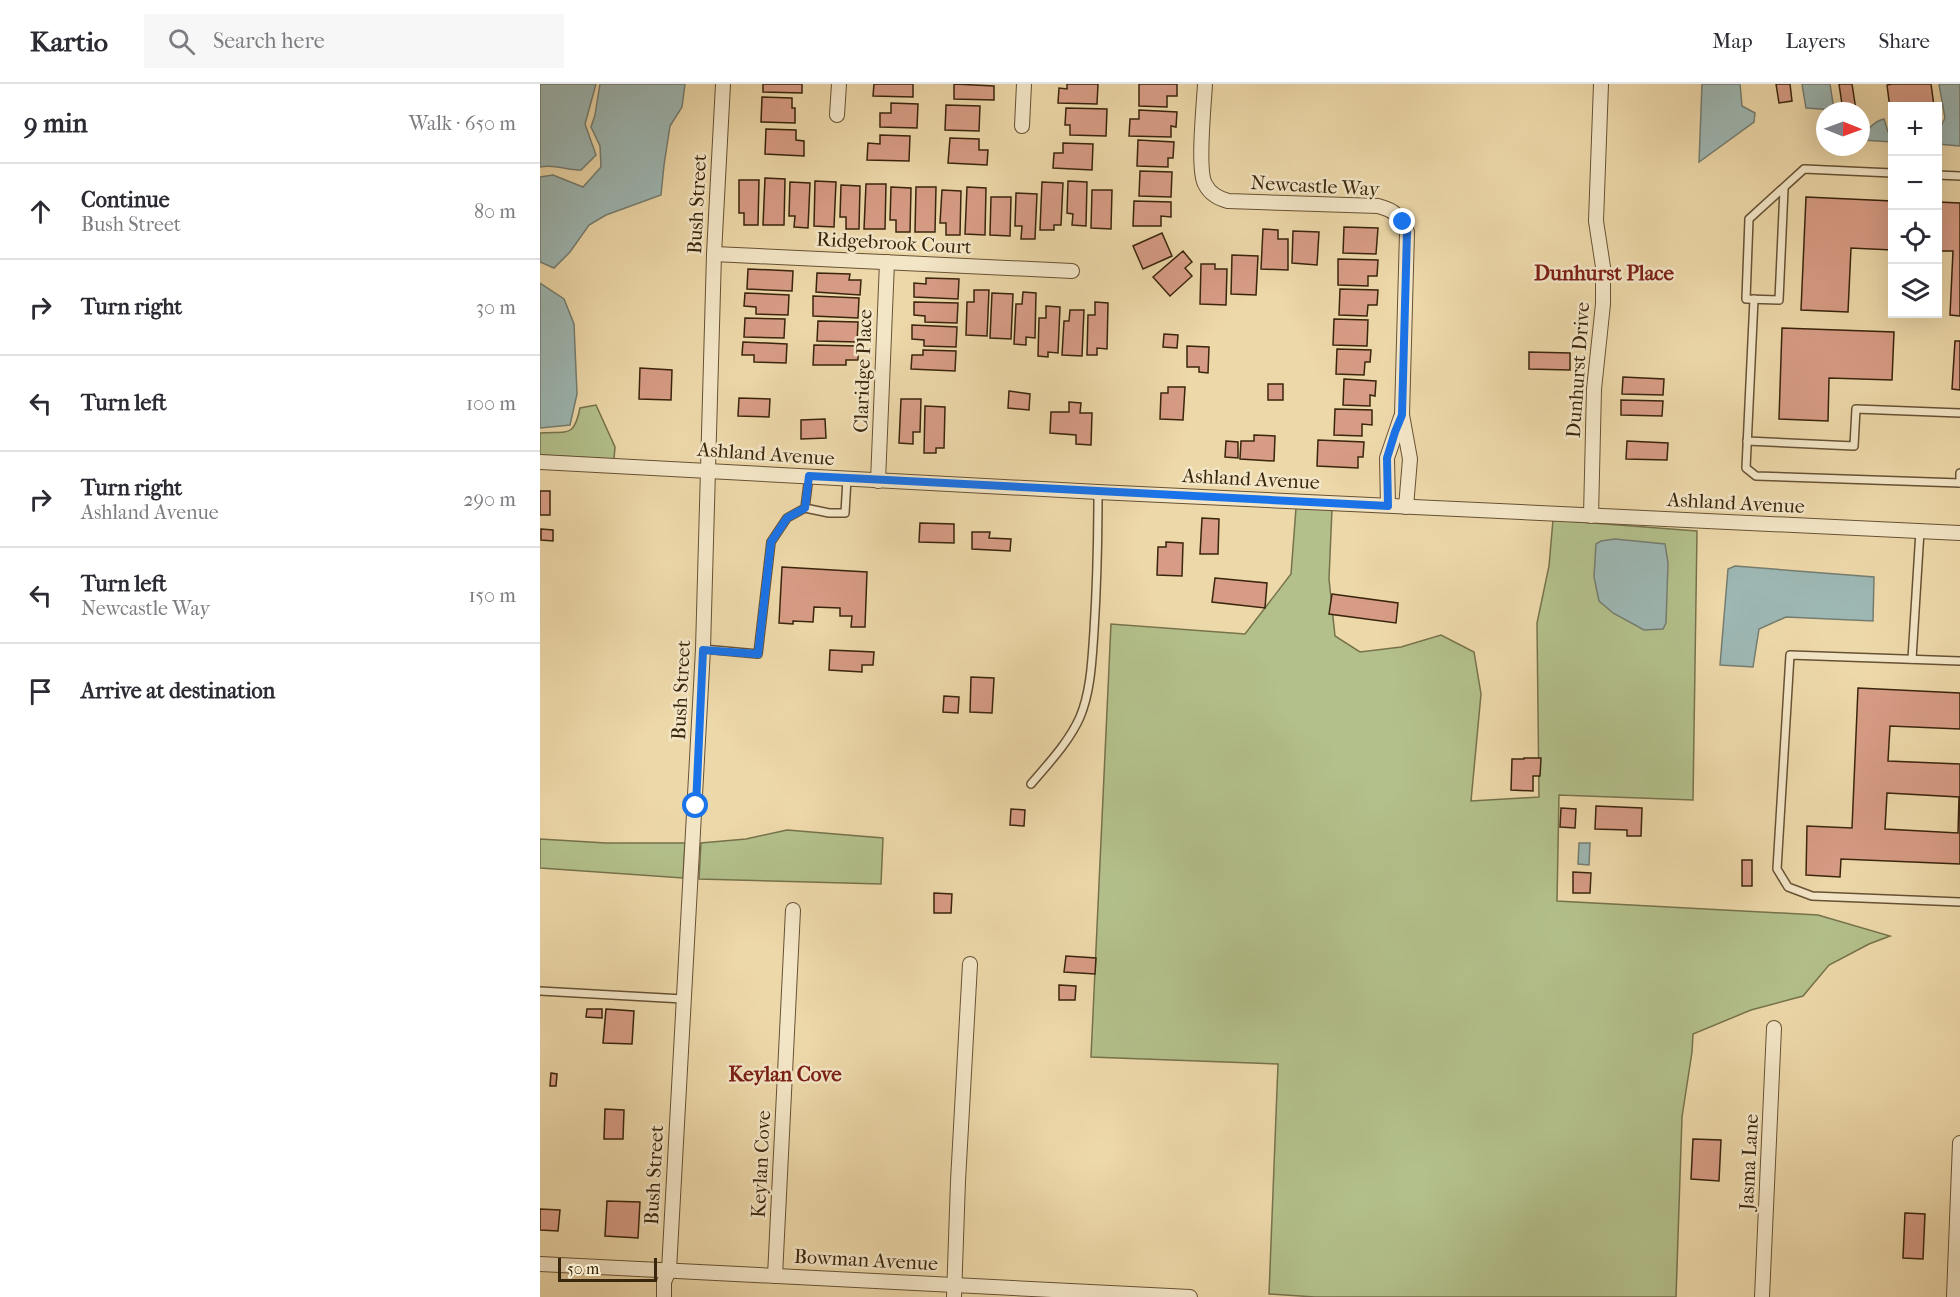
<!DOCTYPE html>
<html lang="en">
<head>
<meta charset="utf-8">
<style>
  :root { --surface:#fff; --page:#f7f7f7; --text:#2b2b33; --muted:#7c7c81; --line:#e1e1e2 }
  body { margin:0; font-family:"IM FELL French Canon",serif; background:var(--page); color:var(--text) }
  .controls { position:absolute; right:18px; top:18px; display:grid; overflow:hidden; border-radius:0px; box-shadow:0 6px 24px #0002 }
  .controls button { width:54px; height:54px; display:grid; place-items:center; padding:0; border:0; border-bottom:2px solid var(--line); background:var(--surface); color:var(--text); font:30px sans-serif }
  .compass { position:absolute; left:1276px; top:18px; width:54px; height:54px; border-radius:50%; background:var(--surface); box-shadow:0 6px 24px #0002; rotate:91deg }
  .scale { position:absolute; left:18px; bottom:15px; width:99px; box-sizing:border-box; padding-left:6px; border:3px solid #3a250d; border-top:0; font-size:16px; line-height:21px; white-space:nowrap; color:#3a250d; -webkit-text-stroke:4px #f3e6c7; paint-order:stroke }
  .stop { position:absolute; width:18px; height:18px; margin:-14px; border:4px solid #1a73e8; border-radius:50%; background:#fff }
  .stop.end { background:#1a73e8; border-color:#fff; box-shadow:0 2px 6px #0008 }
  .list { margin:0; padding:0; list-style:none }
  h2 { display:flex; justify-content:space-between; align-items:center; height:78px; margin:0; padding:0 24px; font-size:26px }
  h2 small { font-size:20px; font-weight:400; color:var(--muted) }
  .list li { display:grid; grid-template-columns:39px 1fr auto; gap:18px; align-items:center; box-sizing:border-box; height:96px; padding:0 24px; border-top:2px solid var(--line) }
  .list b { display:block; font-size:22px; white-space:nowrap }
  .list p { margin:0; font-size:20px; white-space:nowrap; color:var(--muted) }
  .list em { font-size:20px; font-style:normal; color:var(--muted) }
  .icon { flex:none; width:33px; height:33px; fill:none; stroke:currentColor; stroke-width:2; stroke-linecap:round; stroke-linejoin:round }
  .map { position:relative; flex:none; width:1420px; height:1213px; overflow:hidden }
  header { display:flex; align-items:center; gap:36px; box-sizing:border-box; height:84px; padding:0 30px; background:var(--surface); border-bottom:2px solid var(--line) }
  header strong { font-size:28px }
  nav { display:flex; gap:33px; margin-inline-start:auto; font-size:21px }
  .search { width:420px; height:54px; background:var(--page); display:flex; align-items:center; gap:15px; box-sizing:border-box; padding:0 21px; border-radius:0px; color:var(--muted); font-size:22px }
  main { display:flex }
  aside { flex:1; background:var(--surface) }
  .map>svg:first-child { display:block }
</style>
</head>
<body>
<header>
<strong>Kartio</strong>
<div class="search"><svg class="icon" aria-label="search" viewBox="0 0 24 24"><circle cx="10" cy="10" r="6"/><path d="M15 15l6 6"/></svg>Search here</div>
<nav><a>Map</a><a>Layers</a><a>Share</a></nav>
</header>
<main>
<aside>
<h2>9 min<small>Walk · 650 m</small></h2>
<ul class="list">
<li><svg class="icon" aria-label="ahead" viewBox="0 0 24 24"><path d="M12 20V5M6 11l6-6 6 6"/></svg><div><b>Continue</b><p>Bush Street</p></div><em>80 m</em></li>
<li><svg class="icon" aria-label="right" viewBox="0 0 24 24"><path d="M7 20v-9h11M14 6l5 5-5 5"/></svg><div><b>Turn right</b></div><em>30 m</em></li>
<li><svg class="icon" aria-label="left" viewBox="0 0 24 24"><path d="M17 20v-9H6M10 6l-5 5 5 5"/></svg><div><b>Turn left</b></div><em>100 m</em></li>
<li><svg class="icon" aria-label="right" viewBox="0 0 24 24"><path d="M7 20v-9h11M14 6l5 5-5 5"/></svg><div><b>Turn right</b><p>Ashland Avenue</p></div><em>290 m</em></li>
<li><svg class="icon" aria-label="left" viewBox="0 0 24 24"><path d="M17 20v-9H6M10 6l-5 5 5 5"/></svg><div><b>Turn left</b><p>Newcastle Way</p></div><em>150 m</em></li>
<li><svg class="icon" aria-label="arrive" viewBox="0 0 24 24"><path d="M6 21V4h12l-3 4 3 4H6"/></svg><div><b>Arrive at destination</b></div></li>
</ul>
</aside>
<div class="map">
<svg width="1420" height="1213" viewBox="0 0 1420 1213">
  <rect width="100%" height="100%" fill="#edd8a9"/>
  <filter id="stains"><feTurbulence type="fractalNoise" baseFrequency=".00333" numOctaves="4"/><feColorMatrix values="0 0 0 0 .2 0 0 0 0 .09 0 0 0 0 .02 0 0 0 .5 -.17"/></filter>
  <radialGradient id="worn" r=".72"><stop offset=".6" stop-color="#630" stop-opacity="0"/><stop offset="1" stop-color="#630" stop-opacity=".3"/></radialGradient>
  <g fill="#b3c08b" stroke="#76724c" stroke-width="1.5">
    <path d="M56 321 75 363 74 375 0 371V349C28 347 34 354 40 324Z"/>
    <polygon points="756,424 792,425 789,495 795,552 820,568 861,563 901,551 934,568 941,610 931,717 999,713 997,539 1009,482 1013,436 1157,447 1153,716 1019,711 1017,817 1278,831 1350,852 1329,860 1289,881 1263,912 1211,926 1153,950 1152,968 1142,1033 1136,1213 775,1213 729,1210 738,980 551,973 571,540 705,550 751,490"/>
    <polygon points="247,746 343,754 341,800 159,795 161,759 206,755"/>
    <polygon points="0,755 66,759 145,759 143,794 0,784"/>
  </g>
  <g fill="#9db7b3" stroke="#757d71" stroke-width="1.5">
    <path d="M0 0H56L45 40 56 71 41 86C25 86 16 80 0 83Z"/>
    <polygon points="60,0 145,0 142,23 130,42 124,81 121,111 66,131 49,141 30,168 14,184 0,178 0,93 13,91 43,103 61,83 60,62 51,43 55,31"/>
    <polygon points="1162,0 1200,0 1202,22 1215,29 1214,38 1159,78"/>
    <polygon points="1262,0 1290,0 1294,26 1266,24"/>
    <polygon points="1399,0 1420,0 1420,62 1398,60 1398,43 1401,42 1405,34"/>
    <path d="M1344 35 1348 48H1352V58L1323 56C1324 47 1335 37 1344 35Z"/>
    <polygon points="0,199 24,215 34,240 37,310 30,341 0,344"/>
    <polygon points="1075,455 1125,460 1128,479 1126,539 1123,545 1104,546 1073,529 1059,517 1054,493 1056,460 1061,457"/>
    <polygon points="1195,482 1334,493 1333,537 1246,533 1219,545 1213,583 1180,581 1188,485"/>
    <polygon points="1039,759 1050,759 1049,781 1038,780"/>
  </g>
  <g fill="#d79c85" stroke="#3a250d" stroke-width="1.5" fill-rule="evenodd">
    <polygon points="223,0 262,0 262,9 223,8"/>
    <polygon points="334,0 373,0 373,13 333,12"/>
    <polygon points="414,0 454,2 454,16 414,15"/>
    <polygon points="527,0 558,0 557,20 518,19 519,4 527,5"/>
    <polygon points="599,0 637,0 637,12 627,12 627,23 599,22"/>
    <polygon points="1236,0 1250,0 1252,17 1239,19"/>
    <polygon points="1299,0 1312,0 1316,26 1303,27"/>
    <polygon points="1352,0 1391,0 1394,22 1352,22 1352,40 1347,1"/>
    <polygon points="222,13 252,14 252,24 255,24 255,39 221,38"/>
    <polygon points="351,19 378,20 377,44 340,43 340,29 351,29"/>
    <polygon points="406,21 440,22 439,47 405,46"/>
    <polygon points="526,24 567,25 566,52 530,51 530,41 525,41"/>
    <polygon points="599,26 637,28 636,43 631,42 631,53 589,52 590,35 599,35"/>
    <polygon points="226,45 256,46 256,56 264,57 264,72 225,70"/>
    <polygon points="340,51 370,52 369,77 327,76 328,59 340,60"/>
    <polygon points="410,54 439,55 439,66 448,66 447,81 408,79"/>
    <polygon points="598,56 634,58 633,74 628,74 628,83 597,82"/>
    <polygon points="523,59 553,60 552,86 513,84 514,69 523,69"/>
    <polygon points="600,87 632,88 631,113 599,112"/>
    <polygon points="225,94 245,95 244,141 223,141"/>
    <polygon points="199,96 219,96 218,141 204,141 204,129 199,129"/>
    <polygon points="275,97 296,98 294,143 274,142"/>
    <polygon points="528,97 547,98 546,142 532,141 533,130 527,129"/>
    <polygon points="250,98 270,99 268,144 254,143 255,132 249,132"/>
    <polygon points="502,98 523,99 521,141 514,141 514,146 500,146"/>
    <polygon points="326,100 346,100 345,145 324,145"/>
    <polygon points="301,101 320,102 319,145 306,145 306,133 300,133"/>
    <polygon points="351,103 371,104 370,148 356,148 356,136 350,136"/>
    <polygon points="376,103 396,103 395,148 375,148"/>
    <polygon points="427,103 446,104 445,151 425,150"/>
    <polygon points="402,106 421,107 420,151 406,151 406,139 400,139"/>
    <polygon points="552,106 572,106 571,145 551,144"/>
    <polygon points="476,109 497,110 495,155 481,155 482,142 475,142"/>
    <polygon points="451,113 471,113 470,152 450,151"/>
    <polygon points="1266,113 1352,117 1352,166 1311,164 1308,228 1261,226"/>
    <polygon points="594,117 631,118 631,133 621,132 621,142 593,142"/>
    <polygon points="1398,118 1420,119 1420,232 1410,231 1413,167 1398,167"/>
    <polygon points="804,143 838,144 836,170 803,169"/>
    <polygon points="723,145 738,146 738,155 748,155 748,186 721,185"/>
    <polygon points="753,147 779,148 777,181 752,179"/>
    <polygon points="622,149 632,172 603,185 593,162"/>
    <polygon points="643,167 652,178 645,184 652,192 630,212 613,193"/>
    <polygon points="692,171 718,172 716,211 691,210"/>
    <polygon points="798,175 838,176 837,192 828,192 828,202 798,201"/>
    <polygon points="661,180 675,180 675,185 687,185 686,221 660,220"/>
    <polygon points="208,185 253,187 252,207 207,205"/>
    <polygon points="277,189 310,190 309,196 321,196 320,211 276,208"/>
    <polygon points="386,194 419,195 418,215 374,213 374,199 386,200"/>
    <polygon points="800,205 838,206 837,221 828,221 827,232 799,231"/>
    <polygon points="434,206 449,206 447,252 426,251 427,218 434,218"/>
    <polygon points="483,208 496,209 495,254 486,253 486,261 474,260 476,220 482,220"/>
    <polygon points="205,209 249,211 248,231 216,230 216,223 204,222"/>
    <polygon points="452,209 473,210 471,255 450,254"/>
    <polygon points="273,212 319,214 318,234 273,232"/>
    <polygon points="374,218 418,219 417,239 385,238 385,232 374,231"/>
    <polygon points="555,218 568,219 567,265 557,264 557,271 547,271 548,231 555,231"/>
    <polygon points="506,222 520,223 518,269 508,268 508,273 498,272 499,234 506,234"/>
    <polygon points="530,226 544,226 542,272 522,271 524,237 529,237"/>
    <polygon points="205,234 245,235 244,254 204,253"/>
    <polygon points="794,235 828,236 827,262 793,261"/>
    <polygon points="278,237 318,238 317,258 277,257"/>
    <polygon points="372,241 417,243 416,263 384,262 384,256 372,255"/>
    <polygon points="1242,244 1354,248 1352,296 1289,294 1288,337 1239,335"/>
    <polygon points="624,250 638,251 637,264 623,263"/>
    <polygon points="1415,257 1420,257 1420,306 1412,305"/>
    <polygon points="203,258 247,260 246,279 214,278 214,271 202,271"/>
    <polygon points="274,261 318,262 318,276 306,276 306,281 273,281"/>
    <polygon points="647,262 669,263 668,289 659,288 659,283 647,283"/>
    <polygon points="797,265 831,266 830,278 825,278 824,291 796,290"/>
    <polygon points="383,266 416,267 415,287 371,285 372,271 383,271"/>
    <polygon points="989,268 1030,269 1030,286 989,285"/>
    <polygon points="100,284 132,286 131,316 99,315"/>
    <polygon points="1083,293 1124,295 1123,311 1082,310"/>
    <polygon points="804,295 836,297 835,312 830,311 830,322 803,321"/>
    <rect x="728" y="300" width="15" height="16"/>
    <polygon points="628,303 645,303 643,336 620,335 621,309 628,309"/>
    <polygon points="469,307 490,310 489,326 468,324"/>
    <polygon points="199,314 230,315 229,333 198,332"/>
    <polygon points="361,315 381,315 380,348 373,348 373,360 359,359"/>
    <polygon points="1081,316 1123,317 1122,332 1081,331"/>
    <polygon points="529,318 541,319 540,329 552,329 551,361 536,360 536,351 510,349 511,328 529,328"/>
    <polygon points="385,322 405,323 404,364 396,364 396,369 384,369"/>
    <polygon points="795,325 832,326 832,341 822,340 822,352 794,351"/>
    <polygon points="285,335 286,354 261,355 261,336"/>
    <polygon points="714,351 735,352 734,377 700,375 701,357 714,357"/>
    <polygon points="778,356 824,358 823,373 818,373 818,384 777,382"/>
    <polygon points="686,357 698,358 698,374 685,373"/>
    <polygon points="1087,357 1128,359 1127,376 1086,375"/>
    <rect x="0" y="407" width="10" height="24"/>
    <polygon points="662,434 679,435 678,470 660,470"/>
    <polygon points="380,439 414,440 414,459 379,458"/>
    <polygon points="1,445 13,446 13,457 1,456"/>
    <polygon points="432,448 450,448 449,454 471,455 470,467 432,465"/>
    <polygon points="626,458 643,459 642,492 617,491 618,463 626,463"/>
    <polygon points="242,483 327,488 325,543 311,543 312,532 300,532 300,524 274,523 273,538 253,537 253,540 239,539"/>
    <polygon points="675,494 727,499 725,524 672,518"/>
    <polygon points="792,510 858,519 856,539 789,530"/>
    <polygon points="290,566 334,568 333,581 322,581 322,588 289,586"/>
    <polygon points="431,593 454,594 452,629 430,628"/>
    <path d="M1318 604 1420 609V645L1350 642 1348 677 1420 680V780L1301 775 1300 793 1266 791 1267 742 1312 744ZM1347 709 1419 713 1418 749 1345 745Z"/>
    <polygon points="404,612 419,613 418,629 403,628"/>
    <polygon points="984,674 1001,674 1000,692 993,692 993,707 971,706 972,675 984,675"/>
    <polygon points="1056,722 1102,724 1101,752 1087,752 1087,746 1055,745"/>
    <polygon points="1021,724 1036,725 1035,744 1020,743"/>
    <polygon points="471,725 485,726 484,742 470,741"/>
    <rect x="1202" y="776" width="10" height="26"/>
    <polygon points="1033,788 1051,789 1050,809 1033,809"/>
    <polygon points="394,809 412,810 411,829 394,829"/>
    <polygon points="526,872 556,874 555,890 524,888"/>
    <polygon points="519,901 536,902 535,916 519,916"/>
    <polygon points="47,925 62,925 62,934 46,933"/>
    <polygon points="66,925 94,927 92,960 63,959"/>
    <polygon points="11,989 17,990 16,1002 10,1002"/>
    <polygon points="65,1025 84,1026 83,1055 64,1055"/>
    <polygon points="1153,1055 1181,1056 1179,1097 1151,1095"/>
    <polygon points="67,1117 100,1118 98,1154 65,1152"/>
    <polygon points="0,1125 20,1126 18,1147 0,1146"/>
    <polygon points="1365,1129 1385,1130 1383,1175 1363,1174"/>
  </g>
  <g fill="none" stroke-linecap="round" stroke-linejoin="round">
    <g stroke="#675234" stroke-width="10">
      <g id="service">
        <polyline points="1398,91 1420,92"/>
        <polyline points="1244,105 1239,216 1206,215 1209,135 1264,85 1352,89"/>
        <polyline points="1214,215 1206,384 1216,392 1420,399"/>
        <polyline points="1207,357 1314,362 1316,325 1420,329"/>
        <polyline points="1420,399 1420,389"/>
        <polyline points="265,424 289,429 305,429 307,395"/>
        <polyline points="163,565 218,570 231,458 247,434 265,424 269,392"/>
        <polyline points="1372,575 1380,447"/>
        <polyline points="1420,577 1250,571 1237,785 1248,803 1272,812 1420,818"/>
        <path d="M491 700C508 680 529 658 540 633 551 607 552 575 554 547 557 500 558 454 558 408"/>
        <polyline points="0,907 143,915"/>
      </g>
    </g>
    <g stroke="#675234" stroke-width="16">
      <g id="minor">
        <path d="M665 0C664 21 657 85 665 100 670 110 678 114 688 117L838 122C854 126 862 133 867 148L862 331 870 375 866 423"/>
        <polyline points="297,31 299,0"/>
        <polyline points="482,42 484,0"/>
        <polyline points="174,170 532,187"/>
        <polyline points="0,378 558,408 1420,449"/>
        <polyline points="338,397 347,178"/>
        <polyline points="848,421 847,374 861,333"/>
        <polyline points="1051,432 1054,305 1063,220 1063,183 1056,137 1061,0"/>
        <polyline points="0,1180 650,1213"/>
        <polyline points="235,1192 253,826"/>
        <polyline points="124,1213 124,1198 129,1186 163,565 174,170 183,0"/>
        <polyline points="414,1213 418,1097 430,880"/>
        <polyline points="1222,1213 1234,944"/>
        <polyline points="1414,1213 1420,1059"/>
      </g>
    </g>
    <use href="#service" stroke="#f3e6c7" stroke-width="7"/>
    <use href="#minor" stroke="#f3e6c7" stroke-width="14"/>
  </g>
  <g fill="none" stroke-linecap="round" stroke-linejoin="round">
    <polyline stroke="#1a73e8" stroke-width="8" points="156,722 163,566 218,570 231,458 247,434 265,424 269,392 848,422 847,374 855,348 862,331 867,148 863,138"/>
  </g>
  <g text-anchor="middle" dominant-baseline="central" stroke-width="5" stroke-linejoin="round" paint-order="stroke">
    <g font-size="20" fill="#3a250d" stroke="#f3e6c7">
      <text transform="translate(775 102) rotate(3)">Newcastle Way</text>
      <text transform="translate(157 120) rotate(-87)">Bush Street</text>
      <text transform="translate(354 159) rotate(3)">Ridgebrook Court</text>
      <text transform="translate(1038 286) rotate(-86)">Dunhurst Drive</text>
      <text transform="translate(323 287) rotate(-88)">Claridge Place</text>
      <text transform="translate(226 370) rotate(4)">Ashland Avenue</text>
      <text transform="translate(711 395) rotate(3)">Ashland Avenue</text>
      <text transform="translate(1196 419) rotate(3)">Ashland Avenue</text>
      <text transform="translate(141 606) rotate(-87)">Bush Street</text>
      <text transform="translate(1209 1078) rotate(-87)">Jasma Lane</text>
      <text transform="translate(221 1080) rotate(-87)">Keylan Cove</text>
      <text transform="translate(114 1091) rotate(-87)">Bush Street</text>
      <text transform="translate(326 1176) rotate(3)">Bowman Avenue</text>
    </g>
    <g font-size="21" font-weight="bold" fill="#7a1f14" stroke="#f3e6c7">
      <text x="1064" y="189">Dunhurst Place</text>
      <text x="245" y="990">Keylan Cove</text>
    </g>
  </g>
  <rect width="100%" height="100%" filter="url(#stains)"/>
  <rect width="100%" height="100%" fill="url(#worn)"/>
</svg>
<div class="controls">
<button>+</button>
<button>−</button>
<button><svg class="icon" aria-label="locate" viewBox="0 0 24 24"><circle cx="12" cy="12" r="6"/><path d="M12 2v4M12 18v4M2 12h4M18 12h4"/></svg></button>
<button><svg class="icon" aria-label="layers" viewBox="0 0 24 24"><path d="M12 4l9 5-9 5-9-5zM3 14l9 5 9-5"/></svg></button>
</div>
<svg class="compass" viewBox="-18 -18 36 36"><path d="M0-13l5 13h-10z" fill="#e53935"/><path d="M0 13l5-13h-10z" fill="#7c7c81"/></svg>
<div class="scale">50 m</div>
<div class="stop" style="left:156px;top:722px"></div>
<div class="stop end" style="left:863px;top:138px"></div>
</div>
</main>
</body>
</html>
